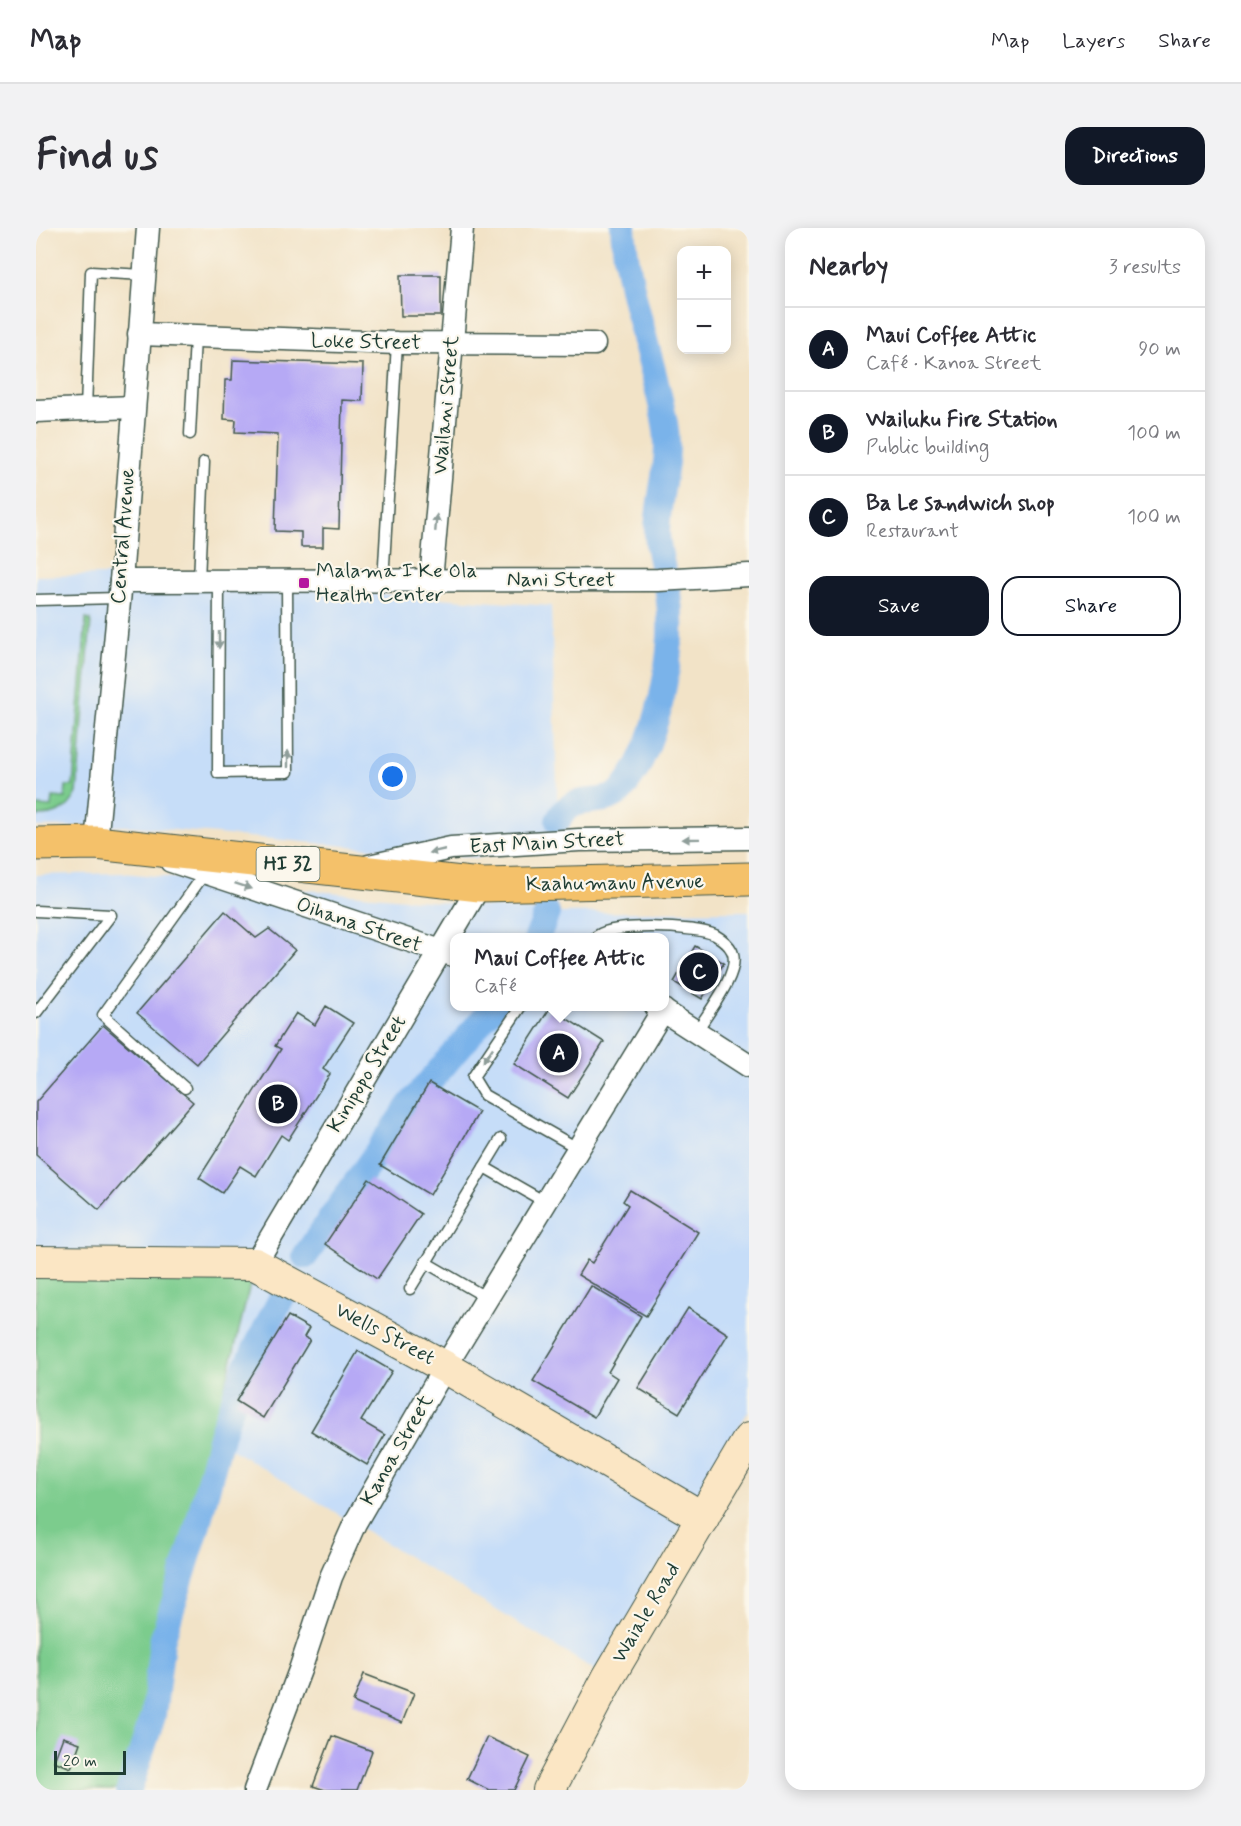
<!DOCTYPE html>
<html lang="en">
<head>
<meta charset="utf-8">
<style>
  :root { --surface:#fff; --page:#f2f2f3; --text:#2b2b33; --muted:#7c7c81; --line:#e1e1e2; --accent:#111827 }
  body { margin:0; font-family:Mynerve,sans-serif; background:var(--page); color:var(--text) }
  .controls { position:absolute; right:18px; top:18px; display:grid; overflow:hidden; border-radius:12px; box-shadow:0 3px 15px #0003 }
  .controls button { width:54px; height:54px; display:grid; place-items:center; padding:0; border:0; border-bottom:2px solid var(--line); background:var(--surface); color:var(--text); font:30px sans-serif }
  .scale { position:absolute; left:18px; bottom:15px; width:72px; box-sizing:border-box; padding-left:6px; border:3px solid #1f3d34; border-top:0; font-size:16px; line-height:21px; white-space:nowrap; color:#1f3d34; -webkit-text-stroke:4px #fbf7ec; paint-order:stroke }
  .you { position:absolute; left:357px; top:549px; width:21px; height:21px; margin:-15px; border:4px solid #fff; border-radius:50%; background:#1a73e8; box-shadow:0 0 0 9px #1a73e833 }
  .badge { display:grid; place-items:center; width:39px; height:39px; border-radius:50%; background:var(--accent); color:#fff; font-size:20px; font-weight:700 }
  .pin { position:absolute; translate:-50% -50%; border:3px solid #fff; box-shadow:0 2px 6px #0006 }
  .popup { position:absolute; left:414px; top:705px; width:219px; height:78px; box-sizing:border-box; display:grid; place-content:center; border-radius:12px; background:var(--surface); filter:drop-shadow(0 2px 4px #0005); font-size:20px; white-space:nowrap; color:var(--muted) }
  .popup b { font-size:22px; color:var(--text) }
  .popup::after { content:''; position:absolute; left:50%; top:100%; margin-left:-12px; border:12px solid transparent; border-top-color:var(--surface) }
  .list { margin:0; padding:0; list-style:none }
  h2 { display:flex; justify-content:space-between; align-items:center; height:78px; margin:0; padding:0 24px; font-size:26px }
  h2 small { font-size:20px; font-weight:400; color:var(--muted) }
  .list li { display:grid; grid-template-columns:39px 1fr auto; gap:18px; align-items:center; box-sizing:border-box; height:84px; padding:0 24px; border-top:2px solid var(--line) }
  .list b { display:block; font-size:22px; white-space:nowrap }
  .list p { margin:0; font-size:20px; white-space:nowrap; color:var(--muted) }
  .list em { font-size:20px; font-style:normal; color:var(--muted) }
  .actions { display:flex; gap:12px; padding:18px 24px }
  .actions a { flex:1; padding:14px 0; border:2px solid var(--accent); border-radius:18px; text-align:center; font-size:21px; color:var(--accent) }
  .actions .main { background:var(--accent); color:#fff }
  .map { position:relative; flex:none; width:713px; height:1562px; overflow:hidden; border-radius:18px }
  header { display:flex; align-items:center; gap:36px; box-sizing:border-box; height:84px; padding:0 30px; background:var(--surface); border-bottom:2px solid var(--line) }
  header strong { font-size:28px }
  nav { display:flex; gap:33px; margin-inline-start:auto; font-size:21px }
  .intro { display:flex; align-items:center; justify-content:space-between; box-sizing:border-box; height:144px; padding:0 36px }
  h1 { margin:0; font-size:42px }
  .button { padding:15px 27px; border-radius:18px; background:var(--accent); color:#fff; font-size:21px; font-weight:700 }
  main { display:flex; gap:36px; padding:0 36px }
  aside { flex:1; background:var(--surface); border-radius:18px; box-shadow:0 3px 15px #0003 }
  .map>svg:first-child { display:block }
</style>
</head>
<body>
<header>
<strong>Map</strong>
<nav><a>Map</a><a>Layers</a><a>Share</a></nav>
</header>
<div class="intro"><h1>Find us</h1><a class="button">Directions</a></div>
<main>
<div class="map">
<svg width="713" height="1562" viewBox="0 0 713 1562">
  <rect width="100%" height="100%" fill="#fbf7ec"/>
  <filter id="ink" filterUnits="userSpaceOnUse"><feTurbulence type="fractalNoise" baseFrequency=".0167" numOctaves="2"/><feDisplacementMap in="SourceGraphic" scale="12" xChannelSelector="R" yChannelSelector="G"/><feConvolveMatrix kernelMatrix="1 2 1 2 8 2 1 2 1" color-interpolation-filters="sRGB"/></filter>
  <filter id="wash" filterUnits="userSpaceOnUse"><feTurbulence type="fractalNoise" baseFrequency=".008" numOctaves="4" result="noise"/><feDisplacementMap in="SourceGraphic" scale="24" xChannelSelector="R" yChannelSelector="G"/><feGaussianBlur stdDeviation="1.35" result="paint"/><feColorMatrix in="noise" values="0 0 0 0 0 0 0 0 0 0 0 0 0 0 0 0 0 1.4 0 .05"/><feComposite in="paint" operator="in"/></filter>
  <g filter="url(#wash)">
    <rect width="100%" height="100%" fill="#f2e3c7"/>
    <g fill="#c6ddf8" fill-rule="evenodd">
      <polygon points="73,347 515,378 523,620 439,630 95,598 0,599 0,348"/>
      <path d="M86 645 520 685 713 683V1182L562 1444 177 1210 219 1036 0 1034V647ZM418 710H628V778H418Z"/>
    </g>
    <g fill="#7bcc8d" stroke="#4d8460" stroke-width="1.5">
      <path d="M50 391 55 392 41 565C32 583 20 588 0 588V578L16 579 17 569 29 570 30 558H37Z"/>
      <polygon points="0,1034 219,1036 91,1562 0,1562"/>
    </g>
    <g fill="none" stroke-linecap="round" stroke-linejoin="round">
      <g stroke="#7ab3ea" stroke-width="26">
        <path d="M522 593C536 562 563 581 584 564 589 559 596 548 600 542 625 495 640 418 632 365 629 345 621 324 621 303 622 266 636 232 629 195 617 130 592 67 587 0"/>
        <polyline points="501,710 511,685"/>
        <polyline points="269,1028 373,878 458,778"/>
        <polyline points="93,1562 117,1488 126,1413 160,1303 186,1204 208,1143 247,1067"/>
      </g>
    </g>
    <g id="blocks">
      <g fill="#b6a9f5">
        <polygon points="364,47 405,47 405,88 365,88"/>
        <polygon points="197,132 327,136 326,173 306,172 303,301 287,300 287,319 265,319 265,304 239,303 242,206 199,204 200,192 188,191 189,152 196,152"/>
        <polygon points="189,683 220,710 233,701 259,722 161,836 101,785"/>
        <polygon points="659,718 688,735 666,771 638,754"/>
        <polygon points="290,778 317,795 287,841 294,846 252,912 245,907 220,948 204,938 186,965 163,950 245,821 239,818 260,785 279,797"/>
        <polygon points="514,780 568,814 532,870 478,836"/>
        <polygon points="67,797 157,874 63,982 0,927 0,874"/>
        <polygon points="393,855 443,884 394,967 344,937"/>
        <polygon points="333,951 385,986 341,1051 289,1016"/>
        <polygon points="594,962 662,1004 610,1088 542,1047 551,1032 556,1035 592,977 587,973"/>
        <polygon points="555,1058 605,1088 572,1144 581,1150 558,1189 497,1153"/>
        <polygon points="652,1080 692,1106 643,1185 602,1160"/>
        <polygon points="252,1088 273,1100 268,1109 274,1112 227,1190 200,1173"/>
        <polygon points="322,1123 356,1143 325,1193 349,1207 331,1237 275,1203"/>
        <polygon points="328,1446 378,1465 366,1495 317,1474"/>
        <polygon points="296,1508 336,1523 321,1562 289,1562 277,1558"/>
        <polygon points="27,1509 44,1515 35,1540 18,1533"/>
        <polygon points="451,1509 494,1529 478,1562 453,1562 431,1551"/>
      </g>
    </g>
  </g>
  <g filter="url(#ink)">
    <use href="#blocks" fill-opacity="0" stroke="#3f564a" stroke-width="1.5"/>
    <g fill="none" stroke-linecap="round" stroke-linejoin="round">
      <g stroke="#3f564a" stroke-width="13">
        <g id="lane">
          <polyline points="50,181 55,44 108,47"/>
          <polyline points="154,206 159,110"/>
          <polyline points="163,353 168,234"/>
          <polyline points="183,353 182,545 252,544 251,353"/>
          <polyline points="347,354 361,115"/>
          <polyline points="0,372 83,370"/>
          <polyline points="0,683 75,687 0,785"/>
          <path d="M559 710C571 694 661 698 679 707 686 711 692 715 696 723 706 743 671 786 660 804"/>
          <polyline points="485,778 437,849 448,867 543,921"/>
          <polyline points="149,860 67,787 169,645"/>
          <polyline points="465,911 448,939 509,974"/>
          <polyline points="389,1034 451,1070"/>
          <polyline points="374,1061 448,939"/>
        </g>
      </g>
      <g stroke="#3f564a" stroke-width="25">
        <g id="street">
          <polyline points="103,106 361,115 558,116"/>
          <polyline points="0,183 97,179"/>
          <polyline points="85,353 622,352 713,347"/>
          <polyline points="395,353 426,0"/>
          <polyline points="60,615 85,353 112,0"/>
          <polyline points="135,633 417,727"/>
          <polyline points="333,638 415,620 543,612 713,610"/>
          <polyline points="620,778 713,838"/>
          <polyline points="219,1036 444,657"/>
          <polyline points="219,1562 264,1442 295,1349 319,1295 409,1139 627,782"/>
        </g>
      </g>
      <g stroke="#3f564a" stroke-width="34">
        <g id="secondary">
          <polyline points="0,1034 219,1036 409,1139 667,1290"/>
          <polyline points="513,1562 572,1450 713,1211"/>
        </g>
      </g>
      <g stroke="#3f564a" stroke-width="35">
        <polyline id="primary" points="0,616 60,615 444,657 713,651"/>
      </g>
      <use href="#lane" stroke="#fff" stroke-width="10"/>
      <use href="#street" stroke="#fff" stroke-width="22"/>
      <use href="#secondary" stroke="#fbe6c4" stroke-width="32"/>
      <use href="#primary" stroke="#f4c16b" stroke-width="33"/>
    </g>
    <defs><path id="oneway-solid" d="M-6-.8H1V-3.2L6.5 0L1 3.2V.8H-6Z" transform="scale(1.5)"/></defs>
    <g fill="#8f9e9a">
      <use href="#oneway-solid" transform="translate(400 295) rotate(-85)"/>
      <use href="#oneway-solid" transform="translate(183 412) rotate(90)"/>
      <use href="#oneway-solid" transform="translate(252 531) rotate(-90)"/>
      <use href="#oneway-solid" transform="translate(655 611) rotate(179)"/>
      <use href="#oneway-solid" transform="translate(401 623) rotate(167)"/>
      <use href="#oneway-solid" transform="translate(207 658) rotate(19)"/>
      <use href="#oneway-solid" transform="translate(452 827) rotate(124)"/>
    </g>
  </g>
  <rect fill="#b5179e" stroke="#fbf7ec" stroke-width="2" x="262" y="349" width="12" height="12" rx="3"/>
  <g text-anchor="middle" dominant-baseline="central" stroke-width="4.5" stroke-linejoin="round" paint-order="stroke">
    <rect fill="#fbf7ec" stroke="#61756b" stroke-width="1.5" x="220.5" y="619" width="63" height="34" rx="4.5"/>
    <g font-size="20" font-weight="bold" fill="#1f3d34">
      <text x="252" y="636">HI 32</text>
    </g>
    <g font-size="21" fill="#1f3d34" stroke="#fbf7ec">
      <text transform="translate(330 114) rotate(1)">Loke Street</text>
      <text transform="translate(410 177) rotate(-85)">Wailani Street</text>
      <text transform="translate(87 308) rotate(-86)">Central Avenue</text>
      <text x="525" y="352">Nani Street</text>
      <text transform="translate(511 615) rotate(-3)">East Main Street</text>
      <text transform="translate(579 655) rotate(-1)">Kaahumanu Avenue</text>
      <text transform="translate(323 697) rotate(19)">Oihana Street</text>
      <text transform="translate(331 846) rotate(-59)">Kinipopo Street</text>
      <text transform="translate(349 1106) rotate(28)">Wells Street</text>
      <text transform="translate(361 1222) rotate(-60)">Kanoa Street</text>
      <text transform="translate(610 1385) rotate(-59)">Waiale Road</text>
    </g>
    <g font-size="21" fill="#1f3d34" stroke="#fbf7ec" text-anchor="start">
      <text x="280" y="343">Malama I Ke Ola<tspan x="280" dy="24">Health Center</tspan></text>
    </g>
  </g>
</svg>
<div class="controls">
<button>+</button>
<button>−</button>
</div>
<div class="scale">20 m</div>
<div class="you"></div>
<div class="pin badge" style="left:523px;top:825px">A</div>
<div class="popup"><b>Maui Coffee Attic</b>Café</div>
<div class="pin badge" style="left:242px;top:876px">B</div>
<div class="pin badge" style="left:663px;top:744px">C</div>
</div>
<aside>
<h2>Nearby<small>3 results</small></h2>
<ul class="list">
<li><span class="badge">A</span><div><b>Maui Coffee Attic</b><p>Café · Kanoa Street</p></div><em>90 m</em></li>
<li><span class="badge">B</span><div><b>Wailuku Fire Station</b><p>Public building</p></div><em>100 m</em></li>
<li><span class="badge">C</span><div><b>Ba Le sandwich shop</b><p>Restaurant</p></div><em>100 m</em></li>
</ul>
<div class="actions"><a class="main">Save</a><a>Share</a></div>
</aside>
</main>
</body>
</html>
